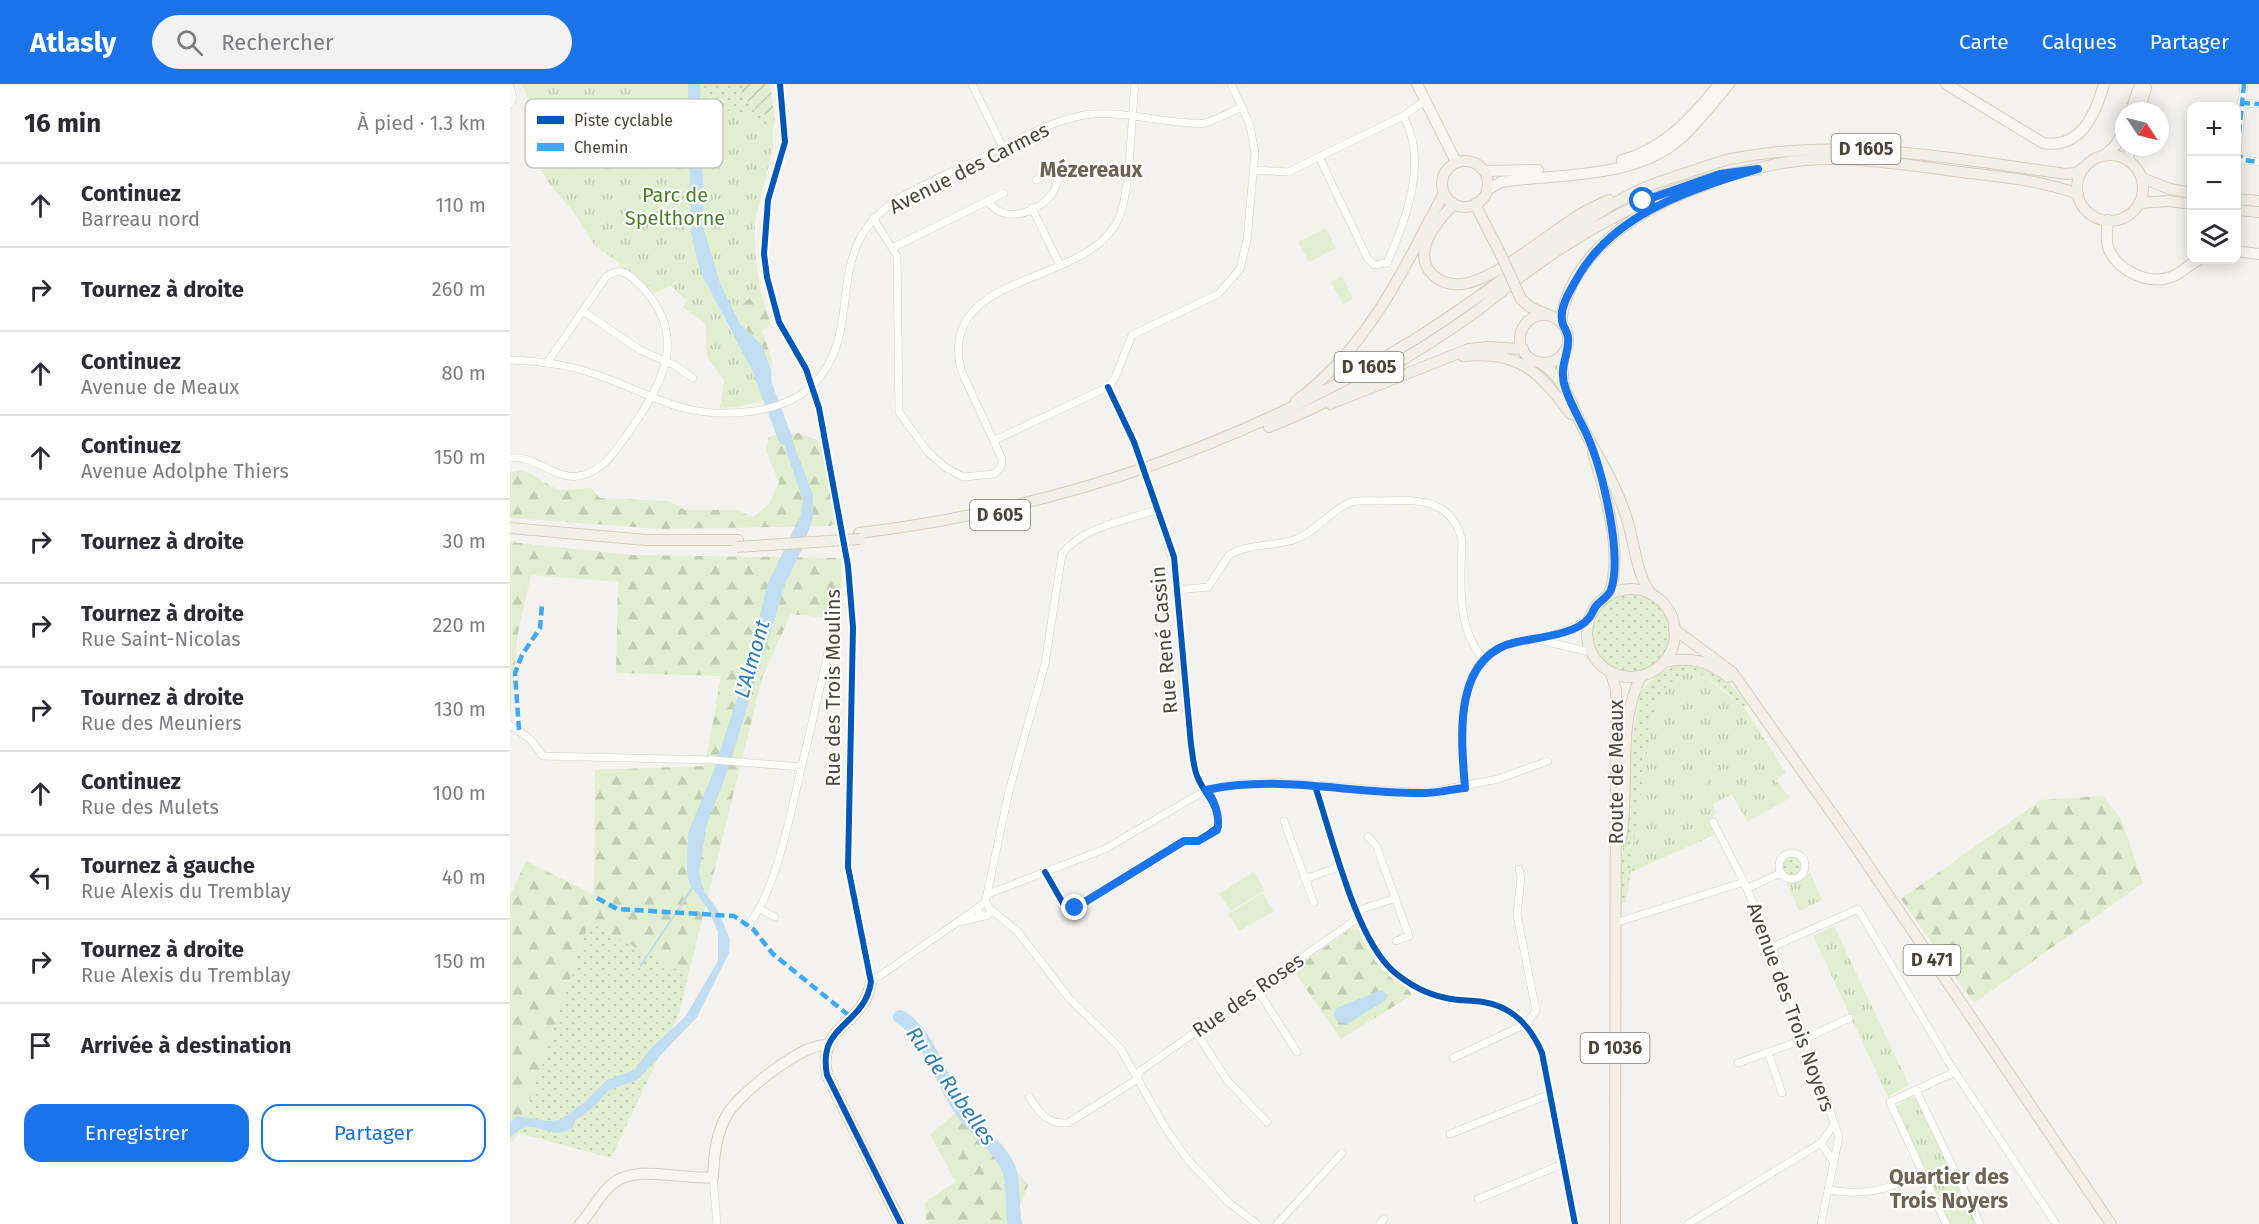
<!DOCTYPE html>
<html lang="fr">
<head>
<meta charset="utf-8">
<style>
  :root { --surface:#fff; --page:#f2f2f3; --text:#2b2b33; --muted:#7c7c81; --line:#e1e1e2; --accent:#1a73e8 }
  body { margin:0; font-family:"Fira Sans",sans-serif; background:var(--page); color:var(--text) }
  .controls { position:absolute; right:18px; top:18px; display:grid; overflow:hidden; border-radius:12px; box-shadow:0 3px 15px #0003 }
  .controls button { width:54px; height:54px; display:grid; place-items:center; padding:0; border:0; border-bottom:2px solid var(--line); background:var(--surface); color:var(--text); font:30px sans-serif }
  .compass { position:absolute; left:1605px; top:18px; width:54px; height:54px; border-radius:50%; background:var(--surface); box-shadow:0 3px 15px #0003; rotate:125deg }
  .stop { position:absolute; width:18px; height:18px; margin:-14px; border:4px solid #1a73e8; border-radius:50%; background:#fff }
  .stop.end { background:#1a73e8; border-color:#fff; box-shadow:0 2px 6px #0008 }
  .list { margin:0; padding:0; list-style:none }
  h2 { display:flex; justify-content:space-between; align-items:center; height:78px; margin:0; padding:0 24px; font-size:26px }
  h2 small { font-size:20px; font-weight:400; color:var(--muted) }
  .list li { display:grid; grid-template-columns:39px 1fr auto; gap:18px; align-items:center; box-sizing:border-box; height:84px; padding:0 24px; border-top:2px solid var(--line) }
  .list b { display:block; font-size:22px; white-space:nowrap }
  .list p { margin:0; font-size:20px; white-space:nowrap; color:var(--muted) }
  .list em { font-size:20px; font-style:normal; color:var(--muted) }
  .actions { display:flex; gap:12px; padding:18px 24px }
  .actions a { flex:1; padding:14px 0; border:2px solid var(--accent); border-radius:18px; text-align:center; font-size:21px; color:var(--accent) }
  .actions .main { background:var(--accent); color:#fff }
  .icon { flex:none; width:33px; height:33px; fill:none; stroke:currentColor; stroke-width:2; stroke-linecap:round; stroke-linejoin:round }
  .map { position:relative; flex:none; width:1749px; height:1140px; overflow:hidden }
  header { display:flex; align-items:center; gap:36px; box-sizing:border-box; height:84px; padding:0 30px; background:var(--accent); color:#fff }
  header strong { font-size:28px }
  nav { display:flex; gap:33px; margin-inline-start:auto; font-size:21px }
  .search { width:420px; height:54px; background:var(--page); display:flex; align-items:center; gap:15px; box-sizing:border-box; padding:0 21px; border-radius:33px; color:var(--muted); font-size:22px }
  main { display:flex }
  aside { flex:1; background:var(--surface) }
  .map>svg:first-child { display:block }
</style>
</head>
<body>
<header>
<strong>Atlasly</strong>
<div class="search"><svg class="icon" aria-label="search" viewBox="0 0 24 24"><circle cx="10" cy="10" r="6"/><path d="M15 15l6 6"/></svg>Rechercher</div>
<nav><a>Carte</a><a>Calques</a><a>Partager</a></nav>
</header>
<main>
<aside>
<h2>16 min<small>À pied · 1.3 km</small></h2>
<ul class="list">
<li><svg class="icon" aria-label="ahead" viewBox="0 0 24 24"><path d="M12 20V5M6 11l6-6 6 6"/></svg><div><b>Continuez</b><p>Barreau nord</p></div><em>110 m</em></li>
<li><svg class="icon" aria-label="right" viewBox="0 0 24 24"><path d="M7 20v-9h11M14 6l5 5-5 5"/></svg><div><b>Tournez à droite</b></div><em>260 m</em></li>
<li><svg class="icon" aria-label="ahead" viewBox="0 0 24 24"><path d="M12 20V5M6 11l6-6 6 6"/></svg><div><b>Continuez</b><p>Avenue de Meaux</p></div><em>80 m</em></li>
<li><svg class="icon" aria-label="ahead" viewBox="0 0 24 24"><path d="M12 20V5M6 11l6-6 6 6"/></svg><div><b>Continuez</b><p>Avenue Adolphe Thiers</p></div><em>150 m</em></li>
<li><svg class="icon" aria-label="right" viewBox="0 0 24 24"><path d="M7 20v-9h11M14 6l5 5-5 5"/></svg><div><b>Tournez à droite</b></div><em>30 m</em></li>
<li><svg class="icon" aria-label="right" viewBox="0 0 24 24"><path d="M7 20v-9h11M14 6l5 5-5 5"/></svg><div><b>Tournez à droite</b><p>Rue Saint-Nicolas</p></div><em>220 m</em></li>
<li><svg class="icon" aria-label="right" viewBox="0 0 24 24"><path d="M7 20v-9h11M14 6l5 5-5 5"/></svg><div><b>Tournez à droite</b><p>Rue des Meuniers</p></div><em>130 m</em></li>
<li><svg class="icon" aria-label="ahead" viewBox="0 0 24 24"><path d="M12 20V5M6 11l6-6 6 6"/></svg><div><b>Continuez</b><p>Rue des Mulets</p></div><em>100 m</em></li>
<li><svg class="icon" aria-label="left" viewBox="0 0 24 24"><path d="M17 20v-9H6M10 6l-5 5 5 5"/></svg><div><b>Tournez à gauche</b><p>Rue Alexis du Tremblay</p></div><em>40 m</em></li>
<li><svg class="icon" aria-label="right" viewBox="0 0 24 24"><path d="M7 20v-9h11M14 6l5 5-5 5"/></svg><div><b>Tournez à droite</b><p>Rue Alexis du Tremblay</p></div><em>150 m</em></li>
<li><svg class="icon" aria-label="arrive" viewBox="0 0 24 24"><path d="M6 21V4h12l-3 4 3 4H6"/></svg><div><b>Arrivée à destination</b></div></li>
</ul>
<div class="actions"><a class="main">Enregistrer</a><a>Partager</a></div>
</aside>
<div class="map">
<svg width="1749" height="1140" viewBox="0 0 1749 1140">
  <defs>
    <pattern id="grass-dots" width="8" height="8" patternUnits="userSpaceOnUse" patternTransform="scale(1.5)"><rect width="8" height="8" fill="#e1eecf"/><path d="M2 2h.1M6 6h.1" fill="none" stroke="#c3cdb2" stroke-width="1.8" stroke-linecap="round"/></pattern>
    <pattern id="forest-firs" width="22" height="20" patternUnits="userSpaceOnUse" patternTransform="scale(1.5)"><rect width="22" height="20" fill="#e1eecf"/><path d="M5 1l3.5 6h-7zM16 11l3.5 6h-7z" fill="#c3cdb2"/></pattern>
    <pattern id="park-tufts" width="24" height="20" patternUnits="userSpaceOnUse" patternTransform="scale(1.5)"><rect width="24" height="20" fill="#e1eecf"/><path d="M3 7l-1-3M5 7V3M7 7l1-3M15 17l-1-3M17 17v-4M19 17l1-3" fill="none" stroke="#c3cdb2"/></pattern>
    <pattern id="garden-furrows" width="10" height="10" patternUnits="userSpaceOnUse" patternTransform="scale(1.5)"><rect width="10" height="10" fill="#e1eecf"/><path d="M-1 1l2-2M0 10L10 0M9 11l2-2" fill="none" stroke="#c3cdb2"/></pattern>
  </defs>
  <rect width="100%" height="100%" fill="#f4f2ee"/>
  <g fill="url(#grass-dots)">
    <path d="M190 0H232L247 26 265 36 263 44C235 28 221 21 191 35Z"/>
    <circle cx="1121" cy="550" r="39"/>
    <path d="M1174 579C1202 583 1220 598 1239 620L1234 623 1204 598 1174 588 1152 612 1143 631 1116 819H1109L1118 686 1130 608C1141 594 1156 584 1174 579Z"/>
    <circle cx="1282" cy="782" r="10"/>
    <polygon points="79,838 178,892 169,930 101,1074 9,1049"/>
  </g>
  <g fill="url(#forest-firs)">
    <polygon points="210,26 238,29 263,44 263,65 247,128 233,204 251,208 261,241 252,246 263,280 261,286 252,261 230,240 210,199"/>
    <path d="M288 349 310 357 327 437 321 442 151 445 0 434V389C17 381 32 400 48 405 57 408 71 404 81 404L90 414 159 417 175 426H226L243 433 259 420 269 398 256 367 259 352Z"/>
    <polygon points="0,458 122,471 331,474 332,536 281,530 253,591 178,892 79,838 9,1049 0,1060 0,812 16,777 84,811 85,686 195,682 211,592 106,589 108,498 21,491 8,548 0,633"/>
    <polygon points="1593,712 1611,735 1633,799 1464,919 1391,815 1531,716"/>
    <path d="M842 844 848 845C856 865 867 883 884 896 891 901 898 903 902 911L831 955 783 886Z"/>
    <polygon points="444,1030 467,1038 518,1101 508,1127 510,1140 420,1140 416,1136 415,1118 446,1098 420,1051"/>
  </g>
  <g fill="url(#park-tufts)">
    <path d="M11 0H185L179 2 180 44C212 19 230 25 263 44 263 72 253 98 247 125 242 151 246 182 251 208L212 231 241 280 257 316 227 323 210 324 214 296 197 273 195 239 173 223 177 216 160 202 144 209C134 197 123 188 108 182L110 179 85 162 62 126 38 98 16 58V7Z"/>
    <polygon points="1174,588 1188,588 1234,623 1276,689 1266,696 1280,714 1237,738 1222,710 1203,720 1206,729 1199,737 1204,751 1119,789 1143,631 1152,612"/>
    <polygon points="1300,789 1312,816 1289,827 1276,798 1287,798"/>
    <polygon points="1324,842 1399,1001 1378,1013 1303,852"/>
    <polygon points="1400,1013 1406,1015 1466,1140 1439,1140 1385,1024"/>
  </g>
  <polygon fill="url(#garden-furrows)" points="232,0 260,0 265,36 246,26 232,12"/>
  <g fill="#e1eecf">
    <path d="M124 0H164V1C159 17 143 26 126 23Z"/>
    <polygon points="816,144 826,164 799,178 788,158"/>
    <polygon points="832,192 843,215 833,221 821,198"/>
    <polygon points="1196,688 1198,700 1174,705 1172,693"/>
    <polygon points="744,788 755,806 721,827 709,810"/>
    <polygon points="753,809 764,827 729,847 718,830"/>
  </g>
  <g fill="#c0ddf1">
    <polygon points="178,0 190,0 194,146 210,199 230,240 252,261 261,286 262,307 254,309 190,187 181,148"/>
    <path d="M272 335 277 342 303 411V433L293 463 276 498 217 688 197 740 189 787 193 806 207 825 220 855 219 869 187 933 127 996 99 1006 85 1022 66 1036 62 1045C34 1058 25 1028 0 1054V1039L7 1032 37 1037 50 1036 76 1017 97 996 124 986 140 965 175 933 208 877V848L198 825 180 801 177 790 178 749 202 691 234 594 258 499 290 433 293 417 267 339Z"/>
    <polygon points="871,906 878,911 876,916 837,940 827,937 823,931 827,924"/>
  </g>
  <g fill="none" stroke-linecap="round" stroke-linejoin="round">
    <polyline stroke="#c0ddf1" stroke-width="2" points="131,881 183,803"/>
    <g stroke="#c0ddf1" stroke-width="14">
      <polyline points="252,293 275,354"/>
      <path d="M390 933C420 949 434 1008 458 1035 472 1051 490 1065 499 1085 505 1101 501 1123 505 1140"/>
    </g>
    <g stroke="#d2d0cb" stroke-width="8">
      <g id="street">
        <polyline points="270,0 275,58 258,116 254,170 257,193 269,238 296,285 309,324 338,482 343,543 338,783 361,898 469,823"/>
        <polyline points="462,0 493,64"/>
        <polyline points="1734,0 1727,69 1734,76 1749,78"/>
        <polyline points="0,3 3,13 0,20"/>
        <polyline points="1731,19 1749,20"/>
        <path d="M809 73 858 175 864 181 877 179C896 136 919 76 893 32"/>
        <polyline points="743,86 778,88 893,32 915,17"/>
        <path d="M478 116C494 149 556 119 547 86L526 96"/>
        <polyline points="522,124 550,181"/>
        <path d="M363 134 387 172 389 328 418 368 435 383 453 393 484 390 491 383 492 375 451 286C427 186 575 204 608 136 621 109 621 33 625 0"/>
        <polyline points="384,163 494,109"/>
        <polyline points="73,227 130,266 164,281 183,294"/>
        <path d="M0 276C24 277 48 279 72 286 141 306 166 338 245 327 264 324 287 316 302 302 361 243 304 162 395 111 420 97 447 86 473 73 507 57 544 34 582 30 610 28 640 35 668 38 676 38 687 41 695 39 707 36 720 28 732 23"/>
        <polyline points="598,303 627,366"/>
        <polyline points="485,356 598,303 605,294 622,251 708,210 730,185 737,156 745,69 740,41 721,0"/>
        <path d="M0 374C26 371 44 396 69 392 93 388 106 366 119 348 155 296 180 249 127 198 116 187 109 184 96 193L37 279"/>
        <path d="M667 506 698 503 719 471C739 459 765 463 786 455 806 447 817 431 835 421 845 415 859 417 871 417 908 416 940 413 952 456 951 497 945 543 974 575"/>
        <polyline points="1029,556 1081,568"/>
        <polyline points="0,641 20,655 33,672 204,676 291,683"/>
        <path d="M805 702C822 752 845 853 883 887 898 900 916 910 936 914 948 917 960 916 973 918 1002 922 1021 943 1032 969L1065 1140"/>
        <path d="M955 704C952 658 942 580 996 561 1007 557 1017 557 1028 555 1046 551 1063 544 1079 535"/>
        <polyline points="774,737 804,819"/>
        <polyline points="1203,738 1234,798"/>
        <polyline points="858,753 866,761 899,852 886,857"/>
        <circle cx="1282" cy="782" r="13"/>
        <polyline points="1009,785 1011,794 1007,831 1026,927 1016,940"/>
        <polyline points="535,788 554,821 559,825 565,824 674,757 688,757 709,742 700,710 693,703 686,688 675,618 666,488 643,411"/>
        <polyline points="795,795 831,782"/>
        <polyline points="1238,804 1271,789"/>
        <polyline points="478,810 595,765 696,706 725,700 763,698 916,709 988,695 1038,677"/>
        <path d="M475 820 499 707 535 580 552 470C575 441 614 438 648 425"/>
        <circle cx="474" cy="826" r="6"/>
        <polyline points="479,824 508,848 559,914 610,964 656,1045 678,1076 718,1118 747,1140"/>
        <polyline points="250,825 265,833"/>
        <polyline points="450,838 474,832"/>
        <polyline points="1105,839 1234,798 1262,863 1329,1053 1311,1140"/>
        <path d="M238 841C267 806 281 726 292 681 305 626 318 572 329 516L341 514"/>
        <polyline points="1262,863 1348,825 1441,982 1546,1140"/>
        <polyline points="747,905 787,968"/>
        <polyline points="686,948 717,996 757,1038"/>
        <polyline points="1258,968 1272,1009"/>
        <polyline points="943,974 1016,940"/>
        <polyline points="1228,979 1295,955 1339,934"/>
        <polyline points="1406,1006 1445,988"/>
        <path d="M519 1013C531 1030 536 1040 558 1039L626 996 630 987 841 839 852 825 886 814"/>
        <polyline points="940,1050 1040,1010"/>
        <polyline points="1311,1059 1323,1077"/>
        <polyline points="203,1093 207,1140"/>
        <path d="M1318 1106C1357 1112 1377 1106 1412 1089"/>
        <polyline points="968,1115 1055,1079"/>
        <polyline points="767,1140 832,1069"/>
        <polyline points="870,1140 874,1135"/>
        <polyline points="1178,1140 1311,1059 1323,1042"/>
        <polyline points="1436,1140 1380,1018 1406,1006 1470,1140"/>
      </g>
    </g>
    <g stroke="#d3cfc5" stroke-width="12">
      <g id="secondary">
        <polyline points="907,0 946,78"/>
        <path d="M1436 0 1533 59C1571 65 1585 31 1594 0"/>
        <polyline points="1621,27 1630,0"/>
        <polyline points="1629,27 1636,4"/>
        <polyline points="1595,71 1605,62 1614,46"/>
        <path d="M1112 76C1154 65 1183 33 1209 0"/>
        <polyline points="1618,76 1620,63"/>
        <polyline points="974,87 1028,86"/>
        <path d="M977 106 991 98C1049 89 1123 96 1170 55 1188 39 1203 19 1219 0"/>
        <path d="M1598 136C1597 147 1595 159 1600 168 1611 188 1639 201 1661 193 1671 190 1679 180 1689 176"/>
        <polyline points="1726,167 1749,170"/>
        <path d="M361 898C354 943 307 939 317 991L391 1140"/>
        <path d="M70 1140C82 1128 89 1111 102 1100 129 1079 172 1097 203 1093 204 1072 206 1048 218 1029 231 1009 292 959 317 961"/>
      </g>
    </g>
    <g stroke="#d6cebb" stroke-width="12">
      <g id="primary">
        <circle cx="1600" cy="104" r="33"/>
        <circle cx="955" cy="100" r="23"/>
        <path d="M1242 86C1310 65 1383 79 1451 88 1491 93 1531 96 1568 110"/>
        <polyline points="1632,94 1660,105 1682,109"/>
        <polyline points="1726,115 1749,117"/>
        <polyline points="1629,119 1659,117 1682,120"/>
        <path d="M944 120C927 137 900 169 923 191 931 199 941 201 952 200 985 196 1037 151 1066 133 1076 126 1088 121 1099 116"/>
        <polyline points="965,120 991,171"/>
        <polyline points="1726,126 1749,128"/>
        <polyline points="1011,215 1020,223 1038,231"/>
        <circle cx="1034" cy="255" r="24"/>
        <path d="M1051 238C1059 167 1136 120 1199 100"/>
        <path d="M953 272C1011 266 1029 289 1061 330"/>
        <path d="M1029 278C1054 292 1060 318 1072 342 1087 372 1106 400 1116 432 1125 459 1125 487 1141 510"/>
        <polyline points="1054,301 1052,282 1055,267"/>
        <path d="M786 317C858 264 893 186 934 109"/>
        <polyline points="820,320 959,265 977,263 1013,265"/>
        <path d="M759 343C826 317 909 269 967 227 984 214 1000 200 1017 188 1086 137 1163 97 1248 85"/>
        <path d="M1083 369C1095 407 1115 474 1098 512"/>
        <polyline points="0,444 136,456 228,456"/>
        <path d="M349 449C549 425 740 359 910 252 964 218 1013 179 1066 144 1089 129 1113 112 1139 102 1153 96 1168 92 1182 87 1196 83 1211 76 1226 74 1336 53 1447 75 1556 90L1566 89 1575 83"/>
        <circle cx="1121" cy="549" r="44"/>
        <polyline points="1164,545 1222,588 1343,759 1601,1140"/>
        <path d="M1154 578C1180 573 1198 576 1218 593"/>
        <polyline points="1101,589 1106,606 1105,1140"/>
        <path d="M1111 757C1120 703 1106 643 1131 592"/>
      </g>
    </g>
    <use href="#street" stroke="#fdfdfc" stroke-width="7"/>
    <use href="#secondary" stroke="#f7f6f1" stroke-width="10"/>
    <use href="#primary" stroke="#f2efe6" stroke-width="10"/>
    <g stroke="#d2d0cb" stroke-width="8" stroke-linecap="butt">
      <polyline id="street-bridge" points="627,366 643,411"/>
    </g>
    <g stroke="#d6cebb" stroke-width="12" stroke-linecap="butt">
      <g id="primary-bridge">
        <polyline points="991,171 1011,215"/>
        <polyline points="227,463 350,455"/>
      </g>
    </g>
    <use href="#street-bridge" stroke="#fdfdfc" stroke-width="7"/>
    <use href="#primary-bridge" stroke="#f2efe6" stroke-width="10"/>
    <g stroke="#3fa9f5" stroke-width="4.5" stroke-dasharray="9 4.5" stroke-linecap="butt">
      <polyline points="1734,0 1727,69 1734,76 1749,78"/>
      <polyline points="1731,19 1749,20"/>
      <polyline points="9,646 5,589 12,571 30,544 32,521"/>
      <polyline points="87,814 107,825 224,832 243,845 263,870 342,934"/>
    </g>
    <g stroke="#fff" stroke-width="10">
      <g id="cycleway">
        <path d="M270 0 275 58 258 116 254 170 257 193 269 238 296 285 309 324 338 482 343 543 338 783 361 898C354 943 307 939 317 991L391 1140"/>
        <path d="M805 702C822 752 845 853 883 887 898 900 916 910 936 914 948 917 960 916 973 918 1002 922 1021 943 1032 969L1065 1140"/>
        <path d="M535 788 554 821 559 825 565 824 674 757H688L709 742C708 720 695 711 688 694 683 684 683 671 681 661L664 473 624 358 598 303"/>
      </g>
    </g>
    <use href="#cycleway" stroke="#0057b8" stroke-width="6"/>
  </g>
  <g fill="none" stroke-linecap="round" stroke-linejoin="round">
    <path stroke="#1a73e8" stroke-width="8" d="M565 824 674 757H688L707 746C711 735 704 714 696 706 768 690 841 710 914 709 927 709 942 705 955 704 951 654 942 571 1007 558 1025 554 1068 550 1079 534 1082 531 1083 526 1086 522 1091 516 1098 513 1101 506 1113 470 1092 385 1077 351 1070 336 1061 321 1056 306 1047 283 1060 271 1058 253 1057 246 1052 242 1052 236 1050 223 1059 209 1065 198 1101 130 1179 106 1248 85L1210 90 1133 117"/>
  </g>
  <g text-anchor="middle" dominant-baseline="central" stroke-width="4.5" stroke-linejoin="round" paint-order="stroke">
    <g fill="#fff" stroke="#817c74" stroke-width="1.5">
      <rect x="1321.5" y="50" width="69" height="30" rx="4.5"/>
      <rect x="824.5" y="268" width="69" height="30" rx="4.5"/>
      <rect x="460" y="416" width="60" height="30" rx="4.5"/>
      <rect x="1393.5" y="861" width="57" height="30" rx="4.5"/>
      <rect x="1070.5" y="949" width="69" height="30" rx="4.5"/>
    </g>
    <g font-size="18" font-weight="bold" fill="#4b4439">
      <text x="1356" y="65">D 1605</text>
      <text x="859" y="283">D 1605</text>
      <text x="490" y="431">D 605</text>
      <text x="1422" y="876">D 471</text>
      <text x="1105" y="964">D 1036</text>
    </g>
    <g font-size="20" fill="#4b4439" stroke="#fff">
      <text transform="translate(459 84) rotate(-27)">Avenue des Carmes</text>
      <text transform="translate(654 556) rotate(-95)">Rue René Cassin</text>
      <text transform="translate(323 604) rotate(-90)">Rue des Trois Moulins</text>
      <text transform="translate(1106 688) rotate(-90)">Route de Meaux</text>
      <text transform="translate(738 911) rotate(-35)">Rue des Roses</text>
      <text transform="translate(1281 923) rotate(70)">Avenue des Trois Noyers</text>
    </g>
    <g font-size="20" fill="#4a7f2a" stroke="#fff">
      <text x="165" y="111">Parc de<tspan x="165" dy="23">Spelthorne</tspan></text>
    </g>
    <g font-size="21" font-weight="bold" fill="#6e6250" stroke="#fff">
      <text x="581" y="86">Mézereaux</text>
      <text x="1439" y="1093">Quartier des<tspan x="1439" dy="24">Trois Noyers</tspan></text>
    </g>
    <g font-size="21" font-style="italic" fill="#2e7ab2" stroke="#fff">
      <text transform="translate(242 575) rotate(-74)">L'Almont</text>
      <text transform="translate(441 1002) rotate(55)">Ru de Rubelles</text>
    </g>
  </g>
  <rect x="15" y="15" width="198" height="69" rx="9" fill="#fff" stroke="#c9c7c4" stroke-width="1.5"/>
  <rect x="27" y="32" width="27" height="8" fill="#0057b8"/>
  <rect x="27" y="59" width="27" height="8" fill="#3fa9f5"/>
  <g font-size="16" fill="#4b4439">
    <text x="64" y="42">Piste cyclable</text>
    <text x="64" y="69">Chemin</text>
  </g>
</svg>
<div class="controls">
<button>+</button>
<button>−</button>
<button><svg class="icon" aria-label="layers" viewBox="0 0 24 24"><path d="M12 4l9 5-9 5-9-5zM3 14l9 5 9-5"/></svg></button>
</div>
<svg class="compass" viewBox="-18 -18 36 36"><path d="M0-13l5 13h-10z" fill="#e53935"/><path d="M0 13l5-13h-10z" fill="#7c7c81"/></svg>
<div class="stop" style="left:1133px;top:117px"></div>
<div class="stop end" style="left:565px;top:824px"></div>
</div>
</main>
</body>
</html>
